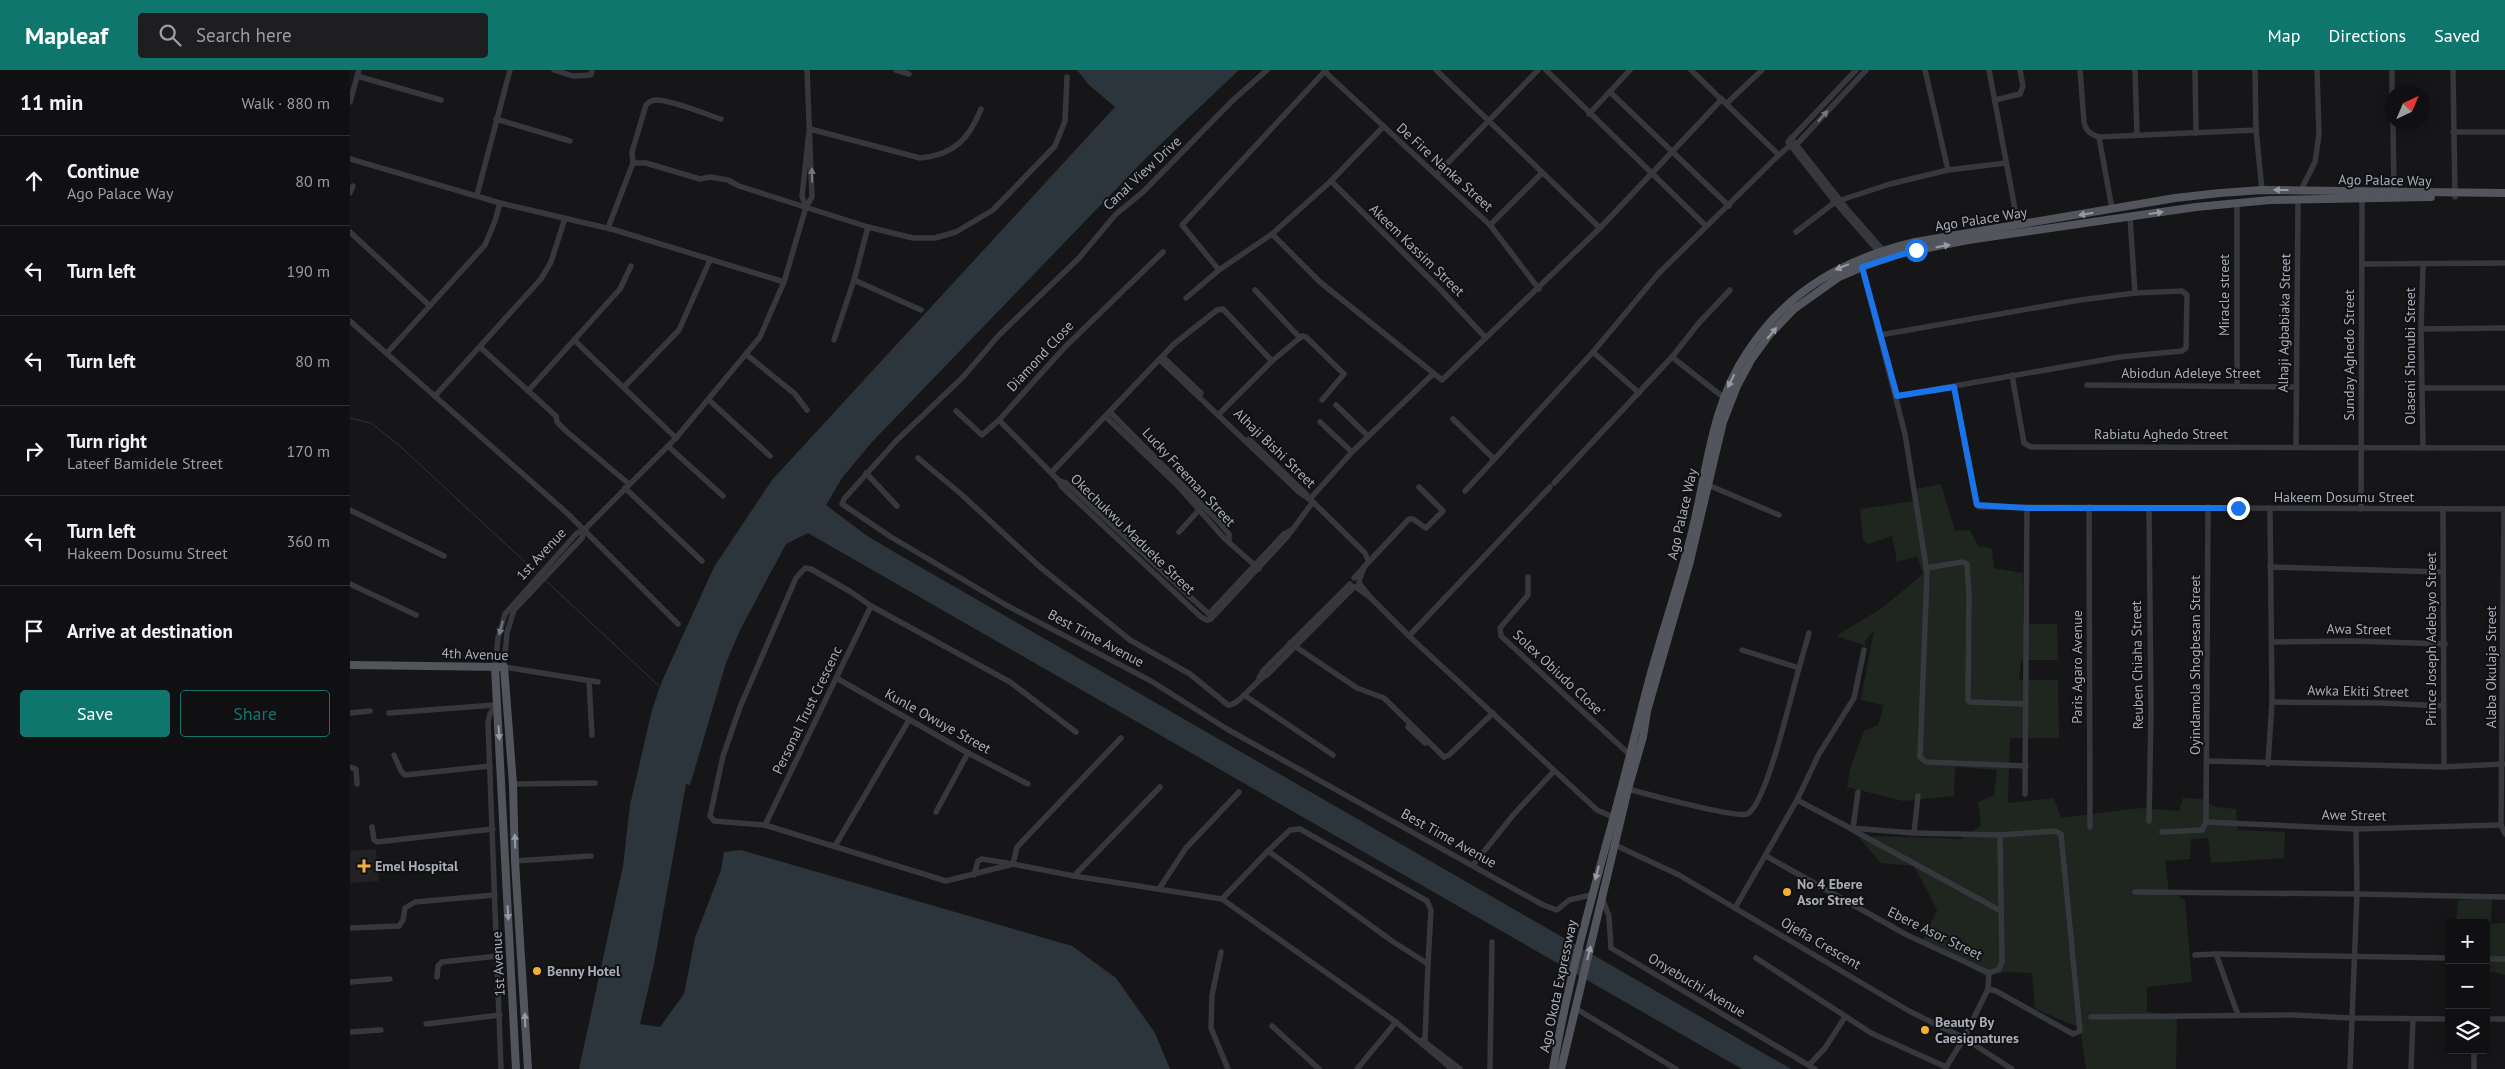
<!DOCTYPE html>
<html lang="en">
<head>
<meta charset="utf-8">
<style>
  :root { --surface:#101012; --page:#1e1e20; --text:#f1f3f6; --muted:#9c9d9f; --line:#303032; --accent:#0f766e }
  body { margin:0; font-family:"PT Sans",sans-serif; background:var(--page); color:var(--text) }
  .controls { position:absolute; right:15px; bottom:15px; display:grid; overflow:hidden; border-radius:5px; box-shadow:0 2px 12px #0003 }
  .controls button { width:45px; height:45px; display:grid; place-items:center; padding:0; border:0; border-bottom:1px solid var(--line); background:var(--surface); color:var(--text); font:25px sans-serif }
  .compass { position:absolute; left:2035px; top:15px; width:45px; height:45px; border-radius:50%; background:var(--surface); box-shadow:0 2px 12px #0003; rotate:44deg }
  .stop { position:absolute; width:15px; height:15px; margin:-11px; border:4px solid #1a73e8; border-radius:50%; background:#fff }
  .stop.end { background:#1a73e8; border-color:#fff; box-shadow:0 1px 5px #0008 }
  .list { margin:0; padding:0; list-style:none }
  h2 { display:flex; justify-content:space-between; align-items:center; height:65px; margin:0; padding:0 20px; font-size:21px }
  h2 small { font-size:16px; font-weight:400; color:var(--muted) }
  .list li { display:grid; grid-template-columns:32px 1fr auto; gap:15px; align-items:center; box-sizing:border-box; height:90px; padding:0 20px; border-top:1px solid var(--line) }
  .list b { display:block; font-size:19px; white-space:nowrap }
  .list p { margin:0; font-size:16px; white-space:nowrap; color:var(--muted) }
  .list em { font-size:16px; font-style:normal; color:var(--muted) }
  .actions { display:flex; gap:10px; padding:15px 20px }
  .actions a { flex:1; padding:11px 0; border:1px solid var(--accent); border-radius:5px; text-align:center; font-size:18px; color:var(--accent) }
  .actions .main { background:var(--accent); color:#fff }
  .icon { flex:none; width:28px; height:28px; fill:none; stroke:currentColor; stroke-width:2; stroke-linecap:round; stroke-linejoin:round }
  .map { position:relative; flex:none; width:2155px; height:999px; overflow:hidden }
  header { display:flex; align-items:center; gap:30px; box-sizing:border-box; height:70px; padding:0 25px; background:var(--accent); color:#fff }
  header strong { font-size:24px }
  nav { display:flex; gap:28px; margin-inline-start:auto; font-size:18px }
  .search { width:350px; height:45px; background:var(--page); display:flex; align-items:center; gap:12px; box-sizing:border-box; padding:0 18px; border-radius:5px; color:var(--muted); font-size:19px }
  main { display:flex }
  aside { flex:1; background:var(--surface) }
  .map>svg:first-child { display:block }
</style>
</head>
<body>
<header>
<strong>Mapleaf</strong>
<div class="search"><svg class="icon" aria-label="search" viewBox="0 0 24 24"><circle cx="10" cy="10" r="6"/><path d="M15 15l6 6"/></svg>Search here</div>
<nav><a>Map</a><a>Directions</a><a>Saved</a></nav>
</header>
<main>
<aside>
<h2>11 min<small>Walk · 880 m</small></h2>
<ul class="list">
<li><svg class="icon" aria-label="ahead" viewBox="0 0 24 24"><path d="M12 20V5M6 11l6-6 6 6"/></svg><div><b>Continue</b><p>Ago Palace Way</p></div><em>80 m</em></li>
<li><svg class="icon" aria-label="left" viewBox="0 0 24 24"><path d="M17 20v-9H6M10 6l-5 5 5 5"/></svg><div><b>Turn left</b></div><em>190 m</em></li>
<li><svg class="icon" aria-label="left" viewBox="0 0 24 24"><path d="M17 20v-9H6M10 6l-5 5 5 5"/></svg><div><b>Turn left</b></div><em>80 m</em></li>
<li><svg class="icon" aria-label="right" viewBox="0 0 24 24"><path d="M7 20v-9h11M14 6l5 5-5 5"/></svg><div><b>Turn right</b><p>Lateef Bamidele Street</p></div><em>170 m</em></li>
<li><svg class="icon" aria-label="left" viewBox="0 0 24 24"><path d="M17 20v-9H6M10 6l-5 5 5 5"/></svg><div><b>Turn left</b><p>Hakeem Dosumu Street</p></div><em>360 m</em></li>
<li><svg class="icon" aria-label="arrive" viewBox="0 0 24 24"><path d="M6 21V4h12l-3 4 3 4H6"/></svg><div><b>Arrive at destination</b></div></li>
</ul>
<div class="actions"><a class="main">Save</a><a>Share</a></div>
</aside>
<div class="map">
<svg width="2155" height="999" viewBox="0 0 2155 999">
  <rect width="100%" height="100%" fill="#161618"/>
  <polygon fill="#222225" points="26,779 29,811 0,813 0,781"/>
  <g fill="#1e261f">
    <polygon points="1591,414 1605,461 1620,460 1628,476 1642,479 1644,498 1673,503 1673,554 1707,554 1708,590 1671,590 1669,610 1708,610 1709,668 1660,668 1658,733 1704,728 1711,748 1790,738 1829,741 1833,728 1852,729 1865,737 1886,739 1888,760 1935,762 1934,788 1861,793 1858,768 1841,769 1840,789 1815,791 1819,821 1835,830 1842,912 1797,917 1797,941 1827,947 1826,999 1736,999 1730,958 1685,939 1682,903 1658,902 1635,906 1573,870 1587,840 1564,796 1531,793 1509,768 1526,766 1610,769 1631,756 1628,732 1644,725 1647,700 1605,697 1604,726 1553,731 1497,717 1500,699 1514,661 1528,655 1534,635 1511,630 1524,560 1515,571 1516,576 1486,566 1532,538 1573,504 1567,486 1547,492 1542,466 1518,474 1513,470 1510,439 1564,431 1566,419"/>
    <polygon points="2142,828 2141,854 2155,853 2155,905 2136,900 2136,853 2106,851 2108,830"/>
  </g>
  <polygon fill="#2c353c" points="727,0 889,0 796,88 522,372 492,408 476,435 516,465 546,483 1441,999 1392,999 458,463 436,474 390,560 376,593 340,715 336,714 304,894 290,954 310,957 334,924 345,868 371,800 374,782 391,780 722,876 766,908 805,963 820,999 229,999 273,796 280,735 302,640 312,611 364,497 422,410 765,37 738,14"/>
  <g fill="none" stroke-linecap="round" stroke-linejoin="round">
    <g stroke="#2c353c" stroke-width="1">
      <polyline points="0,348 21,353 51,377 188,504"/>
      <polyline points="195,510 309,616"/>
    </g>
    <g stroke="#37383d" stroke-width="5.5">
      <polyline points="204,0 223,6 241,5 242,0"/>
      <polyline points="546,0 559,4"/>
      <polyline points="917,0 882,31 794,121 766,144 729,188 649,265 613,307 546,371 494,429 492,434 541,467 656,535 801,611 877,659 1193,835 1207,840 1219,830 1241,825"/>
      <polyline points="1086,0 1250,158"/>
      <polyline points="1196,0 1356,156"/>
      <polyline points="1341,0 1429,85 1437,78 1447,74 1516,0"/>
      <polyline points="1575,0 1598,100"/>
      <polyline points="1639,0 1668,155"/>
      <path d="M1730 0 1734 52C1736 61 1740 64 1749 67L1906 60"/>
      <polyline points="1785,0 1787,64"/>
      <polyline points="1845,0 1846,63"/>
      <polyline points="1905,0 1906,60 1912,120"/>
      <polyline points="2042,0 2042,38"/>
      <polyline points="2103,0 2105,127"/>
      <polyline points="974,1 1140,155 1189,219"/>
      <polyline points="7,6 91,30"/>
      <polyline points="1260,22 1379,136"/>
      <polyline points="1645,30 1670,24 1673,16 1670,0"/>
      <polyline points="0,32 9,0"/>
      <polyline points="1377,33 1412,0"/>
      <polyline points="1239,44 1280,0"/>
      <polyline points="146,49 220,71"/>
      <polyline points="2043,52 2044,122"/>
      <polyline points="1033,57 981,111 922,164 970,212 1092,310 1250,158 1372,29"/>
      <path d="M460 59 570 88C604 85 619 69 631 39"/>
      <polyline points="2103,62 2155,62"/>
      <polyline points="1749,67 1762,139"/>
      <polyline points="1441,68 1497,139 1533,180"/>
      <polyline points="1439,71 1506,0"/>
      <polyline points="1438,72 1485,132 1528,181"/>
      <polyline points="0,89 150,133 265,160 434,212 456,137 462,127 457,0"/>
      <polyline points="283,93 296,93 350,109 360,107 378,110 389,116 518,157 563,168 585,168 606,162 643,140 705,76 715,51 717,7"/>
      <polyline points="1086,105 1188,0"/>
      <polyline points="981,111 1091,220 1135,267"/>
      <polyline points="1951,120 1965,92 1969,65 1967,0"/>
      <polyline points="0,123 3,116"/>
      <polyline points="127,125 160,0"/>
      <polyline points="1887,133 1887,316"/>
      <polyline points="456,137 452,126 459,62"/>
      <polyline points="1780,147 1785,223"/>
      <polyline points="1140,155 1192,103"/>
      <path d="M258 158 283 93 282 82 296 35C299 32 302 30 306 30 322 30 355 44 371 49"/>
      <polyline points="0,162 80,236"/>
      <polyline points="1446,162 1485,132 1540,114 1598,100 1656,93"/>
      <polyline points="813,182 715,277 649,350 708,410 712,417 851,547 857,550"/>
      <polyline points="2014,194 2155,193"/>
      <polyline points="1512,197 1555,364 1577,502 1570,687 1576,692 1676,696"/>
      <polyline points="869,200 832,155 976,0"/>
      <polyline points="504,210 571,240"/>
      <polyline points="905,220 950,268"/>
      <polyline points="836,228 869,200 922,164"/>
      <polyline points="0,251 217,443 328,554"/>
      <polyline points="2071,259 2155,258"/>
      <polyline points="1530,265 1730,230 1785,223 1832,221 1837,225 1836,278 1832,281 1770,287 1547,326"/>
      <polyline points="484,270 504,210 518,157"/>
      <polyline points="130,277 206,346 207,352 216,361 279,414"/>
      <polyline points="1243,282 1289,323"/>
      <polyline points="37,283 135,175 145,151 150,133"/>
      <polyline points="397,285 445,324 457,340"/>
      <polyline points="813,287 851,323"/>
      <polyline points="1322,287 1373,327"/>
      <polyline points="810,290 949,422 963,432 1015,483 1018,490"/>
      <polyline points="1662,305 1674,373 1681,377 2155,378"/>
      <polyline points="1737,315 1945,317"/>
      <polyline points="274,317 329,260 360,190"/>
      <polyline points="1604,317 1626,433 1629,437 2155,439"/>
      <polyline points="2072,318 2155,318"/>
      <polyline points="178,321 270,219 281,196"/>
      <polyline points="85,326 191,209 201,192 215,148"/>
      <polyline points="359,330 420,386"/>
      <polyline points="986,335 1018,366"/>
      <polyline points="606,341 632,365 649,350"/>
      <polyline points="760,342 869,452 879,464 879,471"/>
      <polyline points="868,345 922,291 952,266 956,267 994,304 972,330"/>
      <polyline points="756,347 828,416 874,468 909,499"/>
      <polyline points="1103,349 1144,389"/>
      <polyline points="970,352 1002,382"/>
      <polyline points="326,368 410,267 434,212"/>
      <polyline points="899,369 957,425"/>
      <polyline points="319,377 373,426"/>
      <polyline points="1946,377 1948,130"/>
      <polyline points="2073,378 2071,259 2073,195"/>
      <path d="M568 388 611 424 690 497 780 570 840 604 878 635C890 635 904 611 917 605L1004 517"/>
      <polyline points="516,403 547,436"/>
      <polyline points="701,403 824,274 867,240 873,239 922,291"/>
      <polyline points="708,410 716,413 859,544"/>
      <polyline points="1204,413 1322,287 1348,254 1380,220"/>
      <polyline points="1358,415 1429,445"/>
      <polyline points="275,418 352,491"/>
      <polyline points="1115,421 1243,282 1309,203 1429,85"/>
      <polyline points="960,429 1002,382 1082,305"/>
      <polyline points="1739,437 1740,757"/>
      <polyline points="2011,439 2012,130"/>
      <polyline points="2154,439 2151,755 2155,764"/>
      <polyline points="0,440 94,486"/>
      <polyline points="2093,440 2094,697"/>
      <polyline points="234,460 232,468 164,540 157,563 154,597 248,612"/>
      <polyline points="829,462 849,440"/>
      <polyline points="1014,497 1059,449 1063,449 1076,458 1093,441 1069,417"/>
      <polyline points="1920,497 2093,502"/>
      <polyline points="1576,498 1612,492 1617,494 1619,524 1618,630 1620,632 1676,634"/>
      <polyline points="1178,507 1178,525 1150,558 1151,566 1280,685"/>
      <polyline points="1004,508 1014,497 1009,511"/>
      <polyline points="0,514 66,545"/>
      <polyline points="1006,517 1021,528 1009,513"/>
      <polyline points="1021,528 1059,566 1247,740 1263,747"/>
      <polyline points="859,544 934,464 940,461"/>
      <polyline points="857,550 861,549 937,467 963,432"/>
      <polyline points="1059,566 1200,417"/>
      <polyline points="1922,572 2002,571 2095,574"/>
      <polyline points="940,573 1007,618 1034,628 1094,687"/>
      <polyline points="1392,580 1449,598 1459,563"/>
      <polyline points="145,597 148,568 155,544 227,463 234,460 326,368 224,270"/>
      <polyline points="909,608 913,601 1000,514"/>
      <polyline points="488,609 618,683 678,714"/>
      <polyline points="239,611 242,665"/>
      <polyline points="894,625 983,685"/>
      <polyline points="1922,632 2031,633 2093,636"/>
      <polyline points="147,633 140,644 138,652 151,999"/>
      <polyline points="0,643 20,641"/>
      <polyline points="39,643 144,635"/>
      <polyline points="1058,657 1075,673"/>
      <polyline points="726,662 660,612 521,536 501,522 461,499 455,498 446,508 390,637 373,686 360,746 364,751 415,755 596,811 663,794 724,806 872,829 1046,952 1102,999"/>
      <polyline points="44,685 51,701 55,705 140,696"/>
      <polyline points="1094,687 1099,685 1143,643"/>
      <polyline points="1858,691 2094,697 2153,694"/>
      <polyline points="1918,694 1922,632 1920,439"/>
      <polyline points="0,697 6,699 7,714"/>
      <polyline points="163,714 245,713"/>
      <path d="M1278 719C1296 724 1385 748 1397 744 1416 736 1442 622 1449 598"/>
      <polyline points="1675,724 1677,438"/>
      <polyline points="1447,730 1500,758 1564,763 1650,765 1705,761 1711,764 1730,961 1723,964 1646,921 1638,919"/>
      <polyline points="586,742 618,683"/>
      <polyline points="1799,751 1801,641 1799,438"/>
      <polyline points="1856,752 2006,759 2151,755"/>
      <polyline points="415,755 521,536"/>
      <polyline points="22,757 24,770 27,772 143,759"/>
      <polyline points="1503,758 1508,722"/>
      <polyline points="1501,759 1651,841"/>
      <polyline points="1812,762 1852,760 1856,752 1858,437"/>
      <polyline points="1564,763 1568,726"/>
      <polyline points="1265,775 1329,805 1559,941 1614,968 1662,999"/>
      <polyline points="485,776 559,650"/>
      <polyline points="918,781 940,760 950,759 1077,831 1081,840 1078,894"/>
      <polyline points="1416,786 1557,865 1639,903"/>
      <polyline points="165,791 241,786"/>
      <polyline points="1123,795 1164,744 1204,701"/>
      <polyline points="624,805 628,791 632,789 663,794 667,777 771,668"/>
      <polyline points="724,806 810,717"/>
      <polyline points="809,819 836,778 889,722"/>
      <polyline points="1785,822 2007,824 2155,827"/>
      <polyline points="1252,828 1259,846 1261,878 1465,999"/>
      <polyline points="872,829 918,781 1042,871 1078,894 1075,970 1072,974"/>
      <polyline points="1385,838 1447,730 1469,684 1504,628 1514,580"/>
      <polyline points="0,858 49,856 53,850 55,838 65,832 145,825"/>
      <polyline points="871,882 862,925 861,958 878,999"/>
      <polyline points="1866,884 2099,888"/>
      <polyline points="1845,885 1866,884 1888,945"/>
      <polyline points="1406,888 1521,963 1596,997"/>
      <polyline points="2136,889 2155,889"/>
      <polyline points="87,907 88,896 92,892 148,886"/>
      <polyline points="0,912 40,909"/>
      <polyline points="1225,938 1326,999"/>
      <polyline points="1741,947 1945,945 2001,948 2099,949"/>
      <polyline points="2136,949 2155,949"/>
      <polyline points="76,954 150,945"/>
      <polyline points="922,956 969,999"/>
      <polyline points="0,962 31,960"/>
      <polyline points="1072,970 1110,999"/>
      <polyline points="2124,980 2124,999"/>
      <polyline points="1459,995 1475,978 1495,947"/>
      <polyline points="1007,999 1046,952"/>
      <polyline points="1140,999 1142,872"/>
      <polyline points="1595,999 1614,968 1638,919 1639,903 1649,899 1652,892 1650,765"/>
      <polyline points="2000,999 2007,824 2006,759"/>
      <polyline points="2061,999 2063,949"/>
    </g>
    <g stroke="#53555c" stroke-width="8">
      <polyline points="0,595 154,597 163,714 165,791 178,999"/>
      <polyline points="145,597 166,999"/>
      <path d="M1203 999C1219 903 1247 810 1272 716 1281 682 1289 648 1298 614 1310 569 1325 525 1337 481 1357 413 1357 341 1398 281 1439 219 1495 189 1565 172L1825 128 1870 123 1912 120 2155 123"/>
      <polyline points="1211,999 1278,719 1293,667 1297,641 1339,495 1373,352 1387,316 1401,290 1420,264 1444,239 1489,207 1512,197 1548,184 1618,170 1846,137 1920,130 2081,127"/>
    </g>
  </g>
  <defs><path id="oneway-solid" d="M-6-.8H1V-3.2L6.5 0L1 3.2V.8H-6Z" transform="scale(1.25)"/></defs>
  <g fill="#757881">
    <use href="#oneway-solid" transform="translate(1473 46) rotate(-48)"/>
    <use href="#oneway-solid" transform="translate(462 105) rotate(-91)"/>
    <use href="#oneway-solid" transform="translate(151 558) rotate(105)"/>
  </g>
  <g fill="#979ba6">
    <use href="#oneway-solid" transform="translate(1931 120) rotate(-179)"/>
    <use href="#oneway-solid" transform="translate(1806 143) rotate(-8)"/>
    <use href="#oneway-solid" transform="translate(1736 144) rotate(171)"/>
    <use href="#oneway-solid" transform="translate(1593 176) rotate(-11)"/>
    <use href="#oneway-solid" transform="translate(1492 197) rotate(157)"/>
    <use href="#oneway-solid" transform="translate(1422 263) rotate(-50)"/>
    <use href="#oneway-solid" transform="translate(1381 311) rotate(117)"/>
    <use href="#oneway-solid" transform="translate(149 663) rotate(86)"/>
    <use href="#oneway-solid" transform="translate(165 771) rotate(-92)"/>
    <use href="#oneway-solid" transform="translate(1247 803) rotate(105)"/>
    <use href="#oneway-solid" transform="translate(158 843) rotate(87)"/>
    <use href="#oneway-solid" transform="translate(1239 883) rotate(-76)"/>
    <use href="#oneway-solid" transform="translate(175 950) rotate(-93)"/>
  </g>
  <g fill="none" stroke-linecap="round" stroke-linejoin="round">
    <polyline stroke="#1a73e8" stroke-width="6" points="1566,180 1512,197 1547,326 1604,317 1627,435 1677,438 1888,438"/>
  </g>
  <g fill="#f2b134" stroke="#111113" stroke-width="2">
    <path d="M11.5 788.5h5v5h5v5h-5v5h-5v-5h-5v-5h5z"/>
    <circle cx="1437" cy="822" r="5"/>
    <circle cx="187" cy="901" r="5"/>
    <circle cx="1575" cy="960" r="5"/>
  </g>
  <g text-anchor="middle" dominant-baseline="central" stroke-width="4" stroke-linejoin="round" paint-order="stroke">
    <g font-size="14" fill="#a8adb8" stroke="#111113">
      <text transform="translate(1095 97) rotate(42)">De Fire Nanka Street</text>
      <text transform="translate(792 103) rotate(-43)">Canal View Drive</text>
      <text transform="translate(2035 110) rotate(1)">Ago Palace Way</text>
      <text transform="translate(1631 149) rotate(-9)">Ago Palace Way</text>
      <text transform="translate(1067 180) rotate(44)">Akeem Kassim Street</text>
      <text transform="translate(1874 225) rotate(-90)">Miracle street</text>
      <text transform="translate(1934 253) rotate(-89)">Alhaji Agbabiaka Street</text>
      <text transform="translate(1999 285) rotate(-90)">Sunday Aghedo Street</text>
      <text transform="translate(690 286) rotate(-47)">Diamond Close</text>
      <text transform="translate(2060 286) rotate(-90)">Olaseni Shonubi Street</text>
      <text x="1841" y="303">Abiodun Adeleye Street</text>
      <text x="1811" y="364">Rabiatu Aghedo Street</text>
      <text transform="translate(925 378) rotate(44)">Alhaji Bishi Street</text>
      <text transform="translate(839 407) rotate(47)">Lucky Freeman Street</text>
      <text x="1994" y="427">Hakeem Dosumu Street</text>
      <text transform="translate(1332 444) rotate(-77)">Ago Palace Way</text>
      <text transform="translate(783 464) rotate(44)">Okechukwu Madueke Street</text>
      <text transform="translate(191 484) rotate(-47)">1st Avenue</text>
      <text transform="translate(2009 559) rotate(1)">Awa Street</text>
      <text transform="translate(746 568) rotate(28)">Best Time Avenue</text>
      <text transform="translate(2081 569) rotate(-90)">Prince Joseph Adebayo Street</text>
      <text transform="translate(125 584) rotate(2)">4th Avenue</text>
      <text transform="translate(1787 595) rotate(-91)">Reuben Chiaha Street</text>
      <text transform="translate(1845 595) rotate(-90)">Oyindamola Shogbesan Street</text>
      <text transform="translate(1727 597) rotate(-90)">Paris Agaro Avenue</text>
      <text transform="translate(2141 597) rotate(-90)">Alaba Okulaja Street</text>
      <text transform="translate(1209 603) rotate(43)">Solex Obiudo Close'</text>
      <text transform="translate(2008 621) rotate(1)">Awka Ekiti Street</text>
      <text transform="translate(457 640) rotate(-64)">Personal Trust Crescenc</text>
      <text transform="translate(588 651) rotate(29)">Kunle Owuye Street</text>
      <text transform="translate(2004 745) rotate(1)">Awe Street</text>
      <text transform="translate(1099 768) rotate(29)">Best Time Avenue</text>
      <text transform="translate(1585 863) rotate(26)">Ebere Asor Street</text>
      <text transform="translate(1471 873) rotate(30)">Ojefia Crescent</text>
      <text transform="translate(148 894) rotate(-93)">1st Avenue</text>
      <text transform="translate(1347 915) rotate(31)">Onyebuchi Avenue</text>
      <text transform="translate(1208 916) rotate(-78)">Ago Okota Expressway</text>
    </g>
    <g font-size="14" font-weight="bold" fill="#a8adb8" stroke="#111113" text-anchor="start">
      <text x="25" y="796">Emel Hospital</text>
      <text x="1447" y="814">No 4 Ebere<tspan x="1447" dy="16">Asor Street</tspan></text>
      <text x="197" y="901">Benny Hotel</text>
      <text x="1585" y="952">Beauty By<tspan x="1585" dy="16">Caesignatures</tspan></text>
    </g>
  </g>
</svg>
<div class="controls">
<button>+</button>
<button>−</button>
<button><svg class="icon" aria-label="layers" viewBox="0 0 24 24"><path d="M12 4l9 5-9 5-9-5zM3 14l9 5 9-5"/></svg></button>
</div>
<svg class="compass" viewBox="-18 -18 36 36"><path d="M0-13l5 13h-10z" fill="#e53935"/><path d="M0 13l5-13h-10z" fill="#9c9d9f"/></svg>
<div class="stop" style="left:1566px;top:180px"></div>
<div class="stop end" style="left:1888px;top:438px"></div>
</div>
</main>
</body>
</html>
